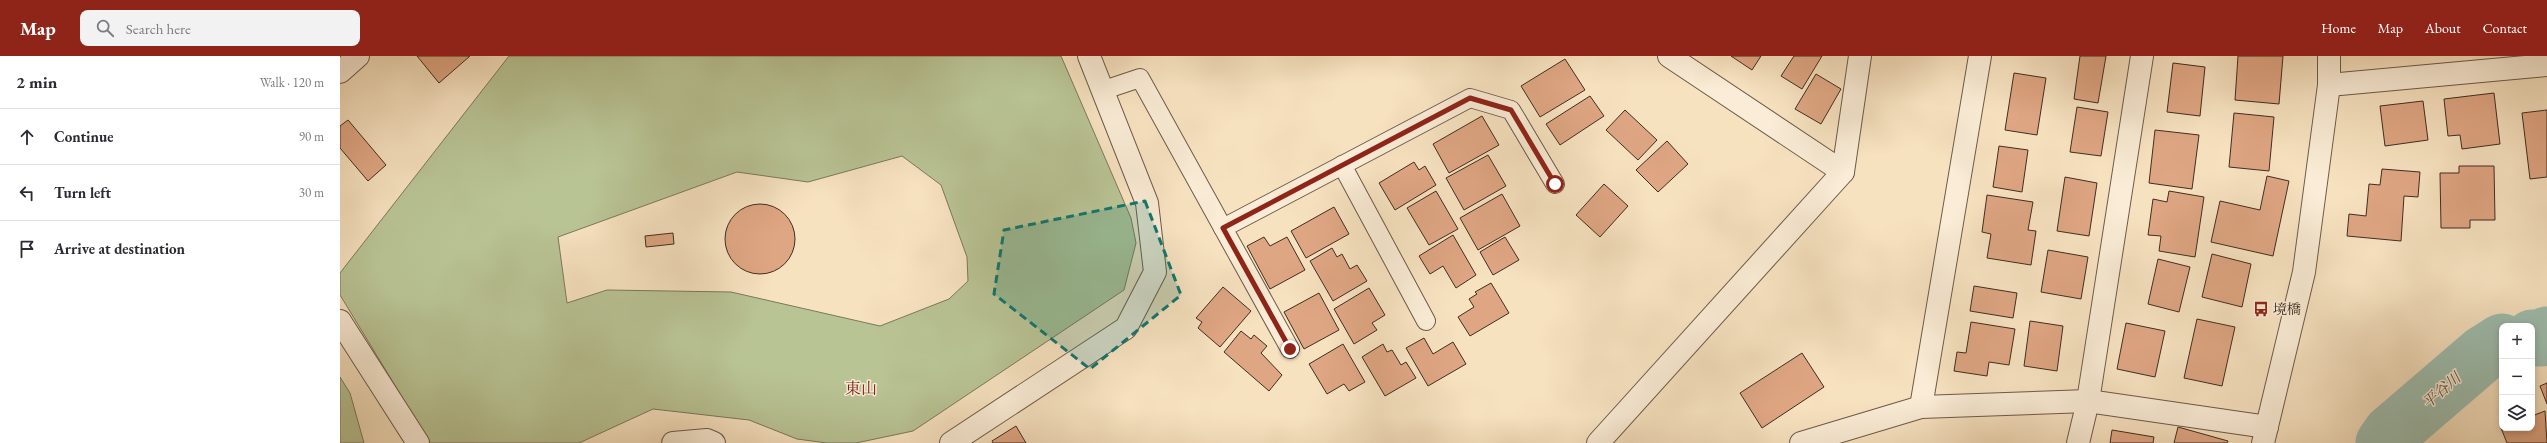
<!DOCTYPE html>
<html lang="en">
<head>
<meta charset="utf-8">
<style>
  :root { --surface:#fff; --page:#f2f2f3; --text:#2b2b33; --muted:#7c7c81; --line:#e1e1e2; --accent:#8f2418 }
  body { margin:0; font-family:"EB Garamond","Noto Serif JP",serif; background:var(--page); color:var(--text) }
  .controls { position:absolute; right:12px; bottom:12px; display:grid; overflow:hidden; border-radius:8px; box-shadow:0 2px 6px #0003 }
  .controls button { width:36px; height:36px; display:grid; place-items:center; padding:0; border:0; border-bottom:1px solid var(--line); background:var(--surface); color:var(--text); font:20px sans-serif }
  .stop { position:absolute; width:12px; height:12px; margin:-9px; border:3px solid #8f2418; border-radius:50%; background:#fff }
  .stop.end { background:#8f2418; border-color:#fff; box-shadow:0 1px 4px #0008 }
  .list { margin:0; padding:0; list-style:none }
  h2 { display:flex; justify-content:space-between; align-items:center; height:52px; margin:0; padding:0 16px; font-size:17px }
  h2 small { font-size:13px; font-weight:400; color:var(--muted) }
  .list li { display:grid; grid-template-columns:26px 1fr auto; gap:12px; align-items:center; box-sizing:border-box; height:56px; padding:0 16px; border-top:1px solid var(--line) }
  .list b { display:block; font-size:15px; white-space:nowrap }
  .list em { font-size:13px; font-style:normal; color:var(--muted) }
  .icon { flex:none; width:22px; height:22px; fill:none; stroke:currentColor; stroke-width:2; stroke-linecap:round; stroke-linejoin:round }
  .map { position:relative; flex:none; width:2207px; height:387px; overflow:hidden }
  header { display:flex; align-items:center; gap:24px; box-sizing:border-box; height:56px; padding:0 20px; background:var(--accent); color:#fff }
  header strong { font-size:19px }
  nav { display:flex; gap:22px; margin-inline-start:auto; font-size:14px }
  .search { width:280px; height:36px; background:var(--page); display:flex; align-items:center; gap:10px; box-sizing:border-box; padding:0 14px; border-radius:8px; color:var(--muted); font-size:15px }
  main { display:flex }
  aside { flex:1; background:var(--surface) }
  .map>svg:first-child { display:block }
</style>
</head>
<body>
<header>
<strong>Map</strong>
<div class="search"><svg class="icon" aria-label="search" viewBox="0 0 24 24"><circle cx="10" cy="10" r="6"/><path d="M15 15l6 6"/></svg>Search here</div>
<nav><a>Home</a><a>Map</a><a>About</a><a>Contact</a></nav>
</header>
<main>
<aside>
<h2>2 min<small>Walk · 120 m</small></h2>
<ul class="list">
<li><svg class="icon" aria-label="ahead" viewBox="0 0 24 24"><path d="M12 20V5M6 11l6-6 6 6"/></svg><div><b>Continue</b></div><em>90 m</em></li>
<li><svg class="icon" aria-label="left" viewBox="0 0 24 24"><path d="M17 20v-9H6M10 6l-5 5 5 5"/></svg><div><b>Turn left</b></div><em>30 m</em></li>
<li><svg class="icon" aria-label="arrive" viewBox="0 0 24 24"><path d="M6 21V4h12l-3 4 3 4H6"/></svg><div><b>Arrive at destination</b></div></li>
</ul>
</aside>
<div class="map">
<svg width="2207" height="387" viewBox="0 0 2207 387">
  <rect width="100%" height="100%" fill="#f7e2c0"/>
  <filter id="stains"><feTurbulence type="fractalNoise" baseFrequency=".005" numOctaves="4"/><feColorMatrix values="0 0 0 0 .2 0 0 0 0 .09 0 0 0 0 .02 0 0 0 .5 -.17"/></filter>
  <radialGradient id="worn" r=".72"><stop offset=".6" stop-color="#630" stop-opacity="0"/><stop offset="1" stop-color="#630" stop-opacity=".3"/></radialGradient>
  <g fill="#b9c495" stroke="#7c785c" fill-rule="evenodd">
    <path d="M169 0H721L791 162 796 187 784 234 573 375 516 387H487L457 383 409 364 313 353 239 387H90L0 239V217ZM562 100 601 129 627 201 628 225 609 243 540 270 391 236 267 234 227 247 218 181 397 116 468 126Z"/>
    <polygon points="0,321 10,337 24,387 0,387"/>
  </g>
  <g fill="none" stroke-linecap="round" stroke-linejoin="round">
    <g stroke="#9dbeb0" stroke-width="57">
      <polyline points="2192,282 2202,282 2207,279"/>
      <polyline points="2044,387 2051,377 2143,298 2162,286"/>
    </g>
  </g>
  <g fill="#dfa683" stroke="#402d22">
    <polygon points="77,0 130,0 99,27"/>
    <polygon points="1391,0 1421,0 1412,14"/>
    <polygon points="1454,0 1482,0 1462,33 1441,20"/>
    <polygon points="1740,0 1766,0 1758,47 1734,43"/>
    <polygon points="1898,0 1943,0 1939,48 1895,44"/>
    <polygon points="1225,3 1245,34 1200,61 1181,30"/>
    <polygon points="1833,7 1865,11 1860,60 1827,56"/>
    <polygon points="1674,17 1706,22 1697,79 1665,74"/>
    <polygon points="1476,18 1501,33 1481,68 1455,53"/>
    <polygon points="2154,37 2160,88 2122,93 2120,79 2108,80 2104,43"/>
    <polygon points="1250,40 1264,60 1220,89 1206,68"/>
    <polygon points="2083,45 2088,84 2045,90 2040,50"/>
    <polygon points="1737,51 1768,56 1761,100 1730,96"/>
    <polygon points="1285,54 1317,84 1298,104 1266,74"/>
    <polygon points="2207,54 2207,121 2190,123 2182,57"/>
    <polygon points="1894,57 1934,61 1929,115 1889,111"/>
    <polygon points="1142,60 1159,89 1109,117 1093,88"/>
    <polygon points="8,64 46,109 28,125 0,92 0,70"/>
    <polygon points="1815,74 1859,79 1852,133 1809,127"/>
    <polygon points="1327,85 1348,108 1318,136 1296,114"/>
    <polygon points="1659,90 1688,94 1682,136 1653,131"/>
    <polygon points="1148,99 1166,130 1124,154 1106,122"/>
    <polygon points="1074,106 1079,114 1085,110 1096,129 1055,154 1039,127"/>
    <polygon points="2119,110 2154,110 2155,164 2130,164 2130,172 2101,172 2100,117 2119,117"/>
    <polygon points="2042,113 2080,116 2078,141 2064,140 2061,185 2007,180 2009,158 2026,160 2029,128 2040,129"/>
    <polygon points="1927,120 1949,125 1933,200 1871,186 1880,145 1920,154"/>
    <polygon points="1725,121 1757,127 1749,180 1717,175"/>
    <polygon points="1264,128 1288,150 1260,181 1236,159"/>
    <polygon points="1096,135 1118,173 1089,189 1067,152"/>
    <polygon points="1829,135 1864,141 1855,201 1819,195 1821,180 1808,179 1813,143 1827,146"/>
    <polygon points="1162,138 1180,170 1138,194 1120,162"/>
    <polygon points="1647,139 1693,146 1688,174 1696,175 1691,209 1647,202 1651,178 1642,176"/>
    <circle cx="420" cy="183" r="35"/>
    <polygon points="994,151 1009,178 966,202 951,175"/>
    <polygon points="333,177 334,188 306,191 305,180"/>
    <polygon points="1113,179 1136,219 1116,232 1103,210 1090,218 1079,200"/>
    <polygon points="924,181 930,190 947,181 965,214 930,233 907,190"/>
    <polygon points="1165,181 1179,204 1153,219 1140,196"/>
    <polygon points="992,192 997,201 1002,198 1010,213 1017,209 1027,225 993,245 970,205"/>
    <polygon points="1708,194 1748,201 1741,243 1701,236"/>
    <polygon points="1872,198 1911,208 1902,251 1862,241"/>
    <polygon points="1818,203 1850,211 1839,256 1808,248"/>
    <polygon points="1151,227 1169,257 1130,280 1118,261 1134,251 1129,243 1137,238 1135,236"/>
    <polygon points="1634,230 1677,237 1673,262 1630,255"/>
    <polygon points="883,231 911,255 880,291 858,272 862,266 856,262"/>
    <polygon points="1029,232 1045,259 1032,267 1037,274 1014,288 994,253"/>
    <polygon points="979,237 999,274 964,293 944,256"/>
    <polygon points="1857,263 1895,271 1882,330 1844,322"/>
    <polygon points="1690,265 1723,270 1717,315 1684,310"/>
    <polygon points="1631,266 1675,273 1669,309 1649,306 1647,320 1614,315 1617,296 1626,297"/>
    <polygon points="1786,267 1825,275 1815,321 1777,313"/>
    <polygon points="901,275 911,283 914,279 927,290 921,297 942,319 929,335 884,296"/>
    <polygon points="1084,282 1093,298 1113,286 1126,308 1088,330 1066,292"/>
    <polygon points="1003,288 1025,326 1009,335 1004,328 987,338 969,308"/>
    <polygon points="1043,288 1047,296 1052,294 1061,309 1066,306 1076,322 1045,340 1022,301"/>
    <polygon points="1462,297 1484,331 1422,372 1400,337"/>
    <polygon points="2207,327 2207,348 2200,330"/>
    <polygon points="2205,355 2207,387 2167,387 2161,372 2192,372 2192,360"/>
    <polygon points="676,370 686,387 653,387 652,385"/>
    <polygon points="1838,371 1888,385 1887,387 1834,387"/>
    <polygon points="1772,374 1814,381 1813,387 1770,387"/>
  </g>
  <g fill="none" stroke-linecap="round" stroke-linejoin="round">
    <g stroke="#6e5a4a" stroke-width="20">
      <g id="service">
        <polyline points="764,34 800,22 950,293"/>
        <polyline points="1002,109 1086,265"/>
        <polyline points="883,172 1130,42 1171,54 1215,128"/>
      </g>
    </g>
    <g stroke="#6e5a4a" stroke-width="24">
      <g id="minor">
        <polyline points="1329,0 1503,116"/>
        <polyline points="0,16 18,0"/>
        <polyline points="1989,29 2207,9"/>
        <polyline points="0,265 78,387"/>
        <polyline points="1581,351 1640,0"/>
        <polyline points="333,387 367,384 374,387"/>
        <polyline points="611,387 786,272 815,216 807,147 749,0"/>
        <polyline points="1258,387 1503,116 1520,0"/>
        <polyline points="1461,387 1581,351 1748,345 1927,371"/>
        <polyline points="1738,387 1748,345 1802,0"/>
      </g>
    </g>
    <g stroke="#6e5a4a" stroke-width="24">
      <polyline id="tertiary" points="1923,387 1964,216 1989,29 1989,0"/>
    </g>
    <use href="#service" stroke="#faecd6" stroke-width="18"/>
    <use href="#minor" stroke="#faecd6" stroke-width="22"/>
    <use href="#tertiary" stroke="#faecd6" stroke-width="22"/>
  </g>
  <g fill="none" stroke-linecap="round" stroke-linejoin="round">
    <polyline stroke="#8f2418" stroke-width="5" points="950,293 883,172 1130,42 1171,54 1215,128"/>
  </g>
  <path fill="#0f766e" fill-opacity="0.2" stroke="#0f766e" stroke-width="3" stroke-dasharray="8 5" stroke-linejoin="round" d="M805 145 841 239 750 313 654 238 664 174Z"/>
  <defs>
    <g id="bus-bare" transform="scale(1.2)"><path d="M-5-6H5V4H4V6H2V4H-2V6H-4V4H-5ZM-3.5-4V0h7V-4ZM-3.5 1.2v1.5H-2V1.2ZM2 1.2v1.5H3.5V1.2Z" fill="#8f2418" stroke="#faecd6" stroke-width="2.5" paint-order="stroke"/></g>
  </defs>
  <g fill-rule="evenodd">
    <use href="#bus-bare" x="1921" y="253"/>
  </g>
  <g text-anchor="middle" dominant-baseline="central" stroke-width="3" stroke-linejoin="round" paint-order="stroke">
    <g font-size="14" fill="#402d22" stroke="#faecd6" text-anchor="start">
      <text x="1933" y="253">境橋</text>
    </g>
    <g font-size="15" font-style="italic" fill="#575146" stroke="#faecd6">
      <text transform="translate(2101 334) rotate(-41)">平谷川</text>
    </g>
    <g font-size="16" fill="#7a1f14" stroke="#faecd6">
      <text x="521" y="332">東山</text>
    </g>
  </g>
  <rect width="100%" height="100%" filter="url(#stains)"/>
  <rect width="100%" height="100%" fill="url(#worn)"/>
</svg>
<div class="controls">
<button>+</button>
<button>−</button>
<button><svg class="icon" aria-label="layers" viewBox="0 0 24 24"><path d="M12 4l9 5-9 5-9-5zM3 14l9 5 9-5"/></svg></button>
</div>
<div class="stop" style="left:1215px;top:128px"></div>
<div class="stop end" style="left:950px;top:293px"></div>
</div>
</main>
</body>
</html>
